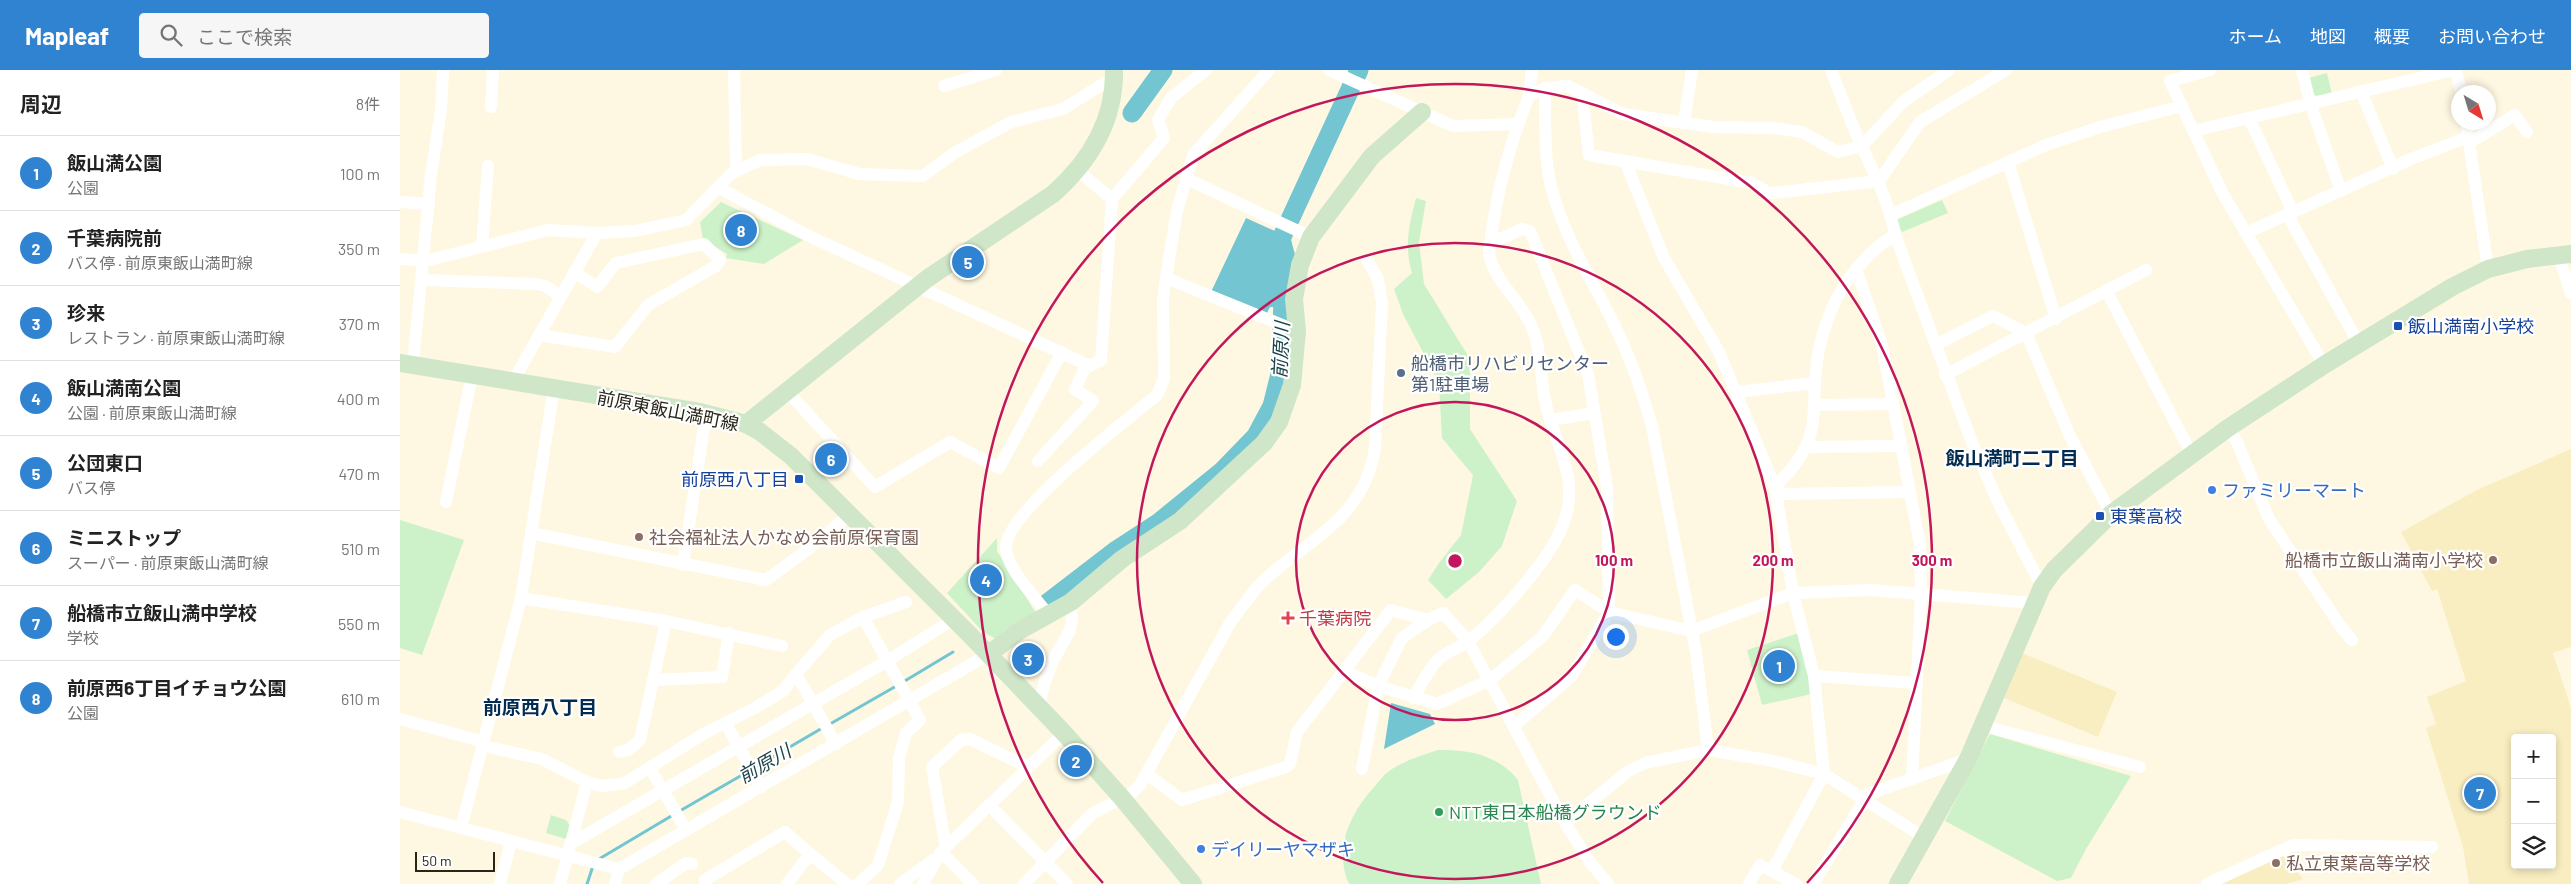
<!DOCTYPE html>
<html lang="ja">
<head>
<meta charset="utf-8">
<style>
  :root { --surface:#fff; --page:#f6f6f6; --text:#222; --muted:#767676; --line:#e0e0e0; --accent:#2f83d1 }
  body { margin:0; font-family:Barlow,"Noto Sans JP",sans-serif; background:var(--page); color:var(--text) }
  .controls { position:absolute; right:15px; bottom:15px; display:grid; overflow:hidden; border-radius:5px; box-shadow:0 2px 8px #0003 }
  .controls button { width:45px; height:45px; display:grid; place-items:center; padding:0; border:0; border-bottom:1px solid var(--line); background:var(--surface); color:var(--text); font:25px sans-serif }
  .compass { position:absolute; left:2051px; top:15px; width:45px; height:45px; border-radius:50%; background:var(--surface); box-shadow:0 2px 8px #0003; rotate:142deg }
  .scale { position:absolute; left:15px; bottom:12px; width:80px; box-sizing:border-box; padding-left:5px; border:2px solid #282417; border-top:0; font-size:14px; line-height:18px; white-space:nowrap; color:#282417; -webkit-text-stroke:4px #fff; paint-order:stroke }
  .you { position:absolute; left:1215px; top:566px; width:18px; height:18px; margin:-12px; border:4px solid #fff; border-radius:50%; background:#1a73e8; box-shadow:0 0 0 8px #1a73e833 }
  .badge { display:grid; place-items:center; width:32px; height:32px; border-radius:50%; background:var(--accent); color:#fff; font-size:16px; font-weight:700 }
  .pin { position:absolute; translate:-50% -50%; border:2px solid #fff; box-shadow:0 1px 5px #0006 }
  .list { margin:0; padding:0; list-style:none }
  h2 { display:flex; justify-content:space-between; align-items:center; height:65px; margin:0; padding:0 20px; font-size:21px }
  h2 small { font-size:16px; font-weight:400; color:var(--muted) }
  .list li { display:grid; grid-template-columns:32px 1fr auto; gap:15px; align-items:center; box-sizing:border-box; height:75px; padding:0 20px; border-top:1px solid var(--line) }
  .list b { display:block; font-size:19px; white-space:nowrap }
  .list p { margin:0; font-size:16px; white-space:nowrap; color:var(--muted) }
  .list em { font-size:16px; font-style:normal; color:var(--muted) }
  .icon { flex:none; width:28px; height:28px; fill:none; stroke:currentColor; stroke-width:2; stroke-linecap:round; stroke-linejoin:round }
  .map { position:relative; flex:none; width:2171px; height:814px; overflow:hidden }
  header { display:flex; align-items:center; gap:30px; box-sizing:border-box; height:70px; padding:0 25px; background:var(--accent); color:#fff }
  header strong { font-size:24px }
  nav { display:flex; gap:28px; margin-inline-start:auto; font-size:18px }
  .search { width:350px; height:45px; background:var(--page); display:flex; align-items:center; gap:12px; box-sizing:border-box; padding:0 18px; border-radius:5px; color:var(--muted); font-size:19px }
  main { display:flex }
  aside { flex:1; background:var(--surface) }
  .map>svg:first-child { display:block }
</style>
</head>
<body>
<header>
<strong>Mapleaf</strong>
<div class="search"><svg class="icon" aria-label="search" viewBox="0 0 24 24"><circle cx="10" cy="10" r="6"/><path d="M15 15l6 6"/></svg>ここで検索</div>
<nav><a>ホーム</a><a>地図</a><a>概要</a><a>お問い合わせ</a></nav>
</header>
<main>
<aside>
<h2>周辺<small>8件</small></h2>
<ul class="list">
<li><span class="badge">1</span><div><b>飯山満公園</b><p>公園</p></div><em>100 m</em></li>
<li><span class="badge">2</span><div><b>千葉病院前</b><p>バス停 · 前原東飯山満町線</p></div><em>350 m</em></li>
<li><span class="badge">3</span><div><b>珍来</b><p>レストラン · 前原東飯山満町線</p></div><em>370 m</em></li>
<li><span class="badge">4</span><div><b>飯山満南公園</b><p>公園 · 前原東飯山満町線</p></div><em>400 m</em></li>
<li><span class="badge">5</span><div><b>公団東口</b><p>バス停</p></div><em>470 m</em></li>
<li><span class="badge">6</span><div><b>ミニストップ</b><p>スーパー · 前原東飯山満町線</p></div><em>510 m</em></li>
<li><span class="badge">7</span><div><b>船橋市立飯山満中学校</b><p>学校</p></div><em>550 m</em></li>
<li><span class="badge">8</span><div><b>前原西6丁目イチョウ公園</b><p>公園</p></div><em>610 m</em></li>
</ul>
</aside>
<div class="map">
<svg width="2171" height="814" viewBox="0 0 2171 814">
  <rect width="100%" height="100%" fill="#fef8e2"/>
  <g fill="#f9eec1" fill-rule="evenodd">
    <path d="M2171 379V577L2153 583 2171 638V814H2069L2063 777 2026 658 2036 654 2027 627 2066 611 2037 519 2032 521 2001 462 2077 420ZM2115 668H2152V795H2115Z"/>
    <polygon points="1622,583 1717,622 1698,667 1604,628"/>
    <polygon points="1882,785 1903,809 1886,814 1818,814"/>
  </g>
  <g fill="#cdf2c9">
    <polygon points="1927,3 1932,24 1919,28 1912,23 1908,8"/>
    <path d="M1016 128 1026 131 1019 172 1024 214 1070 289V359L1117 431 1102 476 1079 502 1046 529 1028 510 1039 493 1061 465 1073 405 1042 368 1039 313 1003 244 994 219 1012 203C1004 177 1009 154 1016 128Z"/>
    <polygon points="1542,130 1548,143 1502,162 1496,150"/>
    <polygon points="321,132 403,170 364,194 326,188 327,184 303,169 300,152"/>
    <polygon points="0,450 64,470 22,585 0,578"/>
    <polygon points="597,468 597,481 636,543 605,560 596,569 583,562 547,523"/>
    <polygon points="1399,563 1412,624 1362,635 1347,580"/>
    <polygon points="1590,664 1731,706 1686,779 1671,808 1657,811 1545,751"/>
    <path d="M1038 680C1069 679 1098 685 1118 710L1141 814H949C933 778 951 742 975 716 980 710 985 703 992 699 1006 690 1023 685 1038 680Z"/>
    <polygon points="151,745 166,750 171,757 166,769 146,763"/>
  </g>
  <g fill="#72c5d1">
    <polygon points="846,148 877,162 874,176 882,200 879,237 870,237 866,245 811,222"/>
    <polygon points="991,633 1030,644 1035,654 984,679"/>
  </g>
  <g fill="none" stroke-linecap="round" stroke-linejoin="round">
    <g stroke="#72c5d1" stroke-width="3">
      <polyline points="503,612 553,582"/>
      <polyline points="430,654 498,615"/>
      <polyline points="354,698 424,657"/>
      <polyline points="278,742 349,701"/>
      <polyline points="199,789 273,745"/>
      <polyline points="187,814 193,796"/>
    </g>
    <g stroke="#72c5d1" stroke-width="19">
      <polyline points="732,43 763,0"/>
      <polyline points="646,534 715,481 758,453 822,401 856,366 872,336 881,300 883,225 888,195 881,169 959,0"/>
    </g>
    <g stroke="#fff" stroke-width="12">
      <polyline points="334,0 336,101"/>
      <polyline points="929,0 1053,56 1118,54"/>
      <path d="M1431 0C1441 25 1450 50 1461 75 1475 105 1489 132 1495 165L1573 375 1600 436 1642 517"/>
      <polyline points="1810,0 1770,11 1823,124 1924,295"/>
      <polyline points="1902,0 1910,33 1941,121"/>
      <polyline points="2056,0 2061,22"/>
      <polyline points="544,16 596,0"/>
      <path d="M1145 18C1146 51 1143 87 1152 120 1164 166 1191 208 1212 250 1229 284 1242 320 1252 356L1296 582 1308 680"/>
      <polyline points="1961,21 1993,99"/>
      <polyline points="1182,24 1189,85 1352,113 1369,123 1383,122 1479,111 1520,52 1606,0"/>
      <polyline points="1129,26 1132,0"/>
      <polyline points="91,37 93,0"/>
      <polyline points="1849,48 1893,142"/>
      <polyline points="2066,52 2088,199"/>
      <polyline points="1284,53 1292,0"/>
      <polyline points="1793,61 2054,0"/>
      <polyline points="2069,73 2115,45 2127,62"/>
      <polyline points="1225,91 1264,188 1319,282 1375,417 1393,523 1414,606 1424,704 1372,801"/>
      <polyline points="1608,92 1656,249"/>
      <polyline points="676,99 712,129"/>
      <polyline points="787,109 911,167"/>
      <polyline points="319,118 411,167 690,296 701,290 712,129 764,68 758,50 771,28 806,0"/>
      <polyline points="0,132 29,134"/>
      <polyline points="1887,144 1959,274"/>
      <polyline points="1491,145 1646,75 1700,57 1782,36"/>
      <polyline points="1846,163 2011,89 2068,67"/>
      <polyline points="1091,173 1122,159 1130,161 1188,304 1207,417 1209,542 1172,606 1114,656"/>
      <polyline points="82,176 88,96"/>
      <polyline points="2158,185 2171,223"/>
      <polyline points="0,189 25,191 148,160 197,163"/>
      <polyline points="1456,199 1482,275 1520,475 1521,524 1512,709"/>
      <polyline points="766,208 897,261"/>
      <polyline points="23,210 136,214 145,216 161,226"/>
      <polyline points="1706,220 1792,385"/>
      <polyline points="139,265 215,277 248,235 316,196 320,190 304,174 216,193 197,217 174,202"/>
      <polyline points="1537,274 1593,246 1626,263 1670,366 1711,444"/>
      <polyline points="13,295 31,105 41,40 43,0"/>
      <polyline points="1545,305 1746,200"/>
      <polyline points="113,311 197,163 235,161 286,150 332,103 360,90 407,89 459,104 523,106 554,83 611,52 663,39 714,7"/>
      <polyline points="387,321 475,417 550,372 599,398 662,282"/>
      <polyline points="1337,322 1415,313"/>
      <polyline points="1415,335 1491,334"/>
      <polyline points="1150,350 1195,343"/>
      <polyline points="1828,358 1837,372 1869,449 1941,557 1952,570"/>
      <polyline points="1406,377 1499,376"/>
      <polyline points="638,391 693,331 675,319 687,294"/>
      <path d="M1375 417C1386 405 1398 393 1405 378 1415 360 1414 334 1415 314 1417 255 1444 196 1495 165"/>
      <polyline points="1376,424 1508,422"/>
      <polyline points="46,432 72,305"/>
      <polyline points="131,463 366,510 410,478 450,444"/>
      <polyline points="283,495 306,344"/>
      <polyline points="121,528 266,551 382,576"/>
      <path d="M648 544C636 528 606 498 606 477 606 442 727 350 757 325L764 309 763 229 766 208 777 141 793 85 869 0"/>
      <polyline points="944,601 978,616 1037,634 1090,610 1142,567 1175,520 1209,542 1291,561 1393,523 1471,520 1633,533"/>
      <polyline points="1414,606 1516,613"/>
      <polyline points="253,610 322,607 329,563"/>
      <path d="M1013 628C1021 616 1028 599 1038 590 1046 581 1060 578 1070 570 1100 545 1154 486 1165 449 1180 404 1151 368 1144 325 1140 302 1141 277 1131 255 1120 230 1094 211 1089 183 1089 179 1091 173 1091 168 1097 121 1111 70 1129 26L1145 18 1168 16 1223 44 1313 57 1373 58 1402 62 1438 82 1462 76 1503 32 1549 0"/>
      <polyline points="639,637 644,614 653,591 670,560 672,550 671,532"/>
      <polyline points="0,649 84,672"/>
      <polyline points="326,654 361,717"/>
      <polyline points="1584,656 1740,697"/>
      <polyline points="436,674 396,604 430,565 463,547 506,532"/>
      <polyline points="83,676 142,689 187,712 202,716 225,713 305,663 355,638 383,621 396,604"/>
      <polyline points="219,682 228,680 240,670 266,551"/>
      <polyline points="250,698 286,760"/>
      <polyline points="962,699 978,616 1002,568 1028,550 1043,543 1068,571 1165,753 1190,792 1208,814"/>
      <polyline points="747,704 782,730 886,697 890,694 897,662 991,540 1028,550"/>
      <polyline points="589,735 667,814"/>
      <polyline points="0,742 219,799"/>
      <polyline points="1165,753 1227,702 1245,693 1308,680 1373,691 1424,704 1525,768"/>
      <polyline points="61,758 121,528 154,318"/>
      <polyline points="170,774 487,591 554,549"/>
      <polyline points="547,775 545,773 532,697 561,670 570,669 628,697"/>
      <polyline points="541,782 573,814"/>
      <polyline points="305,810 385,762 410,784"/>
      <polyline points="100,814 111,771"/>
      <polyline points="160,814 187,712"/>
      <polyline points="215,814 219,799 589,584"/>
      <polyline points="256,814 286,793 292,794"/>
      <polyline points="387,814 410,784 447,814"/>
      <polyline points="458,814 478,795 498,732 499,688 506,663 520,650 463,547"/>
      <polyline points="500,814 533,790"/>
      <polyline points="523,814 541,782 664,663"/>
      <path d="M624 814 692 744 732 723 740 715 830 553C841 539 851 523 863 511 911 467 965 448 975 377L982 233 978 209 967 190"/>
      <polyline points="1349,814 1360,795 1396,814"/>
      <polyline points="1413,814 1468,724 1568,689"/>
      <polyline points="1807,814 1893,775 2032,777"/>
    </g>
    <g stroke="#cfe6c8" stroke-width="18">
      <polyline points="0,293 300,342 346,354 359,361 391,386 571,566 664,663 722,728 793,814"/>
      <path d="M346 354 528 208 653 124C690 91 715 50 714 0"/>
      <polyline points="589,584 619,561 671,532 722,489 780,451 864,373 879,352 892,315 897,261 894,229 900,195 911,167 972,86 1022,42"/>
      <polyline points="1498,814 1568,689 1642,517 1654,500 1711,444 1828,358 1924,295 2052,217 2088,199 2127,189 2171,184"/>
    </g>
  </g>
  <g fill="none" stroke="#c2185b" stroke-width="2.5">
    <circle cx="1055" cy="491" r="159"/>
    <circle cx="1055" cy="491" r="318"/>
    <path d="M703 813A477 477 0 1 1 1407 813"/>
  </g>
  <g fill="#1a4fb4" stroke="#fff" stroke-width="2">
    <rect x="1993" y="251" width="10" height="10" rx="2.5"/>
    <rect x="394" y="404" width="10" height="10" rx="2.5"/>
    <rect x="1695" y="441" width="10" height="10" rx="2.5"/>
  </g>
  <circle fill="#5c6f8a" stroke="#fff" stroke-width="2" cx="1001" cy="303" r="5"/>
  <g fill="#3f7fe0" stroke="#fff" stroke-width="2">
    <circle cx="1812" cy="420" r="5"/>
    <circle cx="801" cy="779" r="5"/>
  </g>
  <g fill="#8d6e63" stroke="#fff" stroke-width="2">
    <circle cx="239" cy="467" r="5"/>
    <circle cx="2093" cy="490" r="5"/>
    <circle cx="1876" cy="793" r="5"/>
  </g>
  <path fill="#e0444e" stroke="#fff" stroke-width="2" d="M885.5 540.5h5v5h5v5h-5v5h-5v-5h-5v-5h5z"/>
  <circle fill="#2e9e5b" stroke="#fff" stroke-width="2" cx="1039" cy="742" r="5"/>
  <g text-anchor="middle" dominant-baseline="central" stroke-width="4.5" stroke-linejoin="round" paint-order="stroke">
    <g font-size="18" fill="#164399" stroke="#fff" text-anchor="start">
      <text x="2008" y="256">飯山満南小学校</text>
      <text x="389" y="409" text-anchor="end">前原西八丁目</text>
      <text x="1710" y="446">東葉高校</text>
    </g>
    <g font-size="18" fill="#4e5e75" stroke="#fff" text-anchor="start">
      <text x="1011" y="293">船橋市リハビリセンター<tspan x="1011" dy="21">第1駐車場</tspan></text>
    </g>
    <g font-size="18" fill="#282417" stroke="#fff">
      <text transform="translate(268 340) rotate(11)">前原東飯山満町線</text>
    </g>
    <g font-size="18" fill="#366cbe" stroke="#fff" text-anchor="start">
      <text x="1822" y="420">ファミリーマート</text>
      <text x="811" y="779">デイリーヤマザキ</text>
    </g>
    <g font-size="18" fill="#785e54" stroke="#fff" text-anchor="start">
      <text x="249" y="467">社会福祉法人かなめ会前原保育園</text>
      <text x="2083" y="490" text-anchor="end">船橋市立飯山満南小学校</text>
      <text x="1886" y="793">私立東葉高等学校</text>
    </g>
    <g font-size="18" fill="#be3a42" stroke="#fff" text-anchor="start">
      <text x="899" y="548">千葉病院</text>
    </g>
    <g font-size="18" fill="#27864d" stroke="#fff" text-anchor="start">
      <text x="1049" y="742">NTT東日本船橋グラウンド</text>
    </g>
    <g font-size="19" font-style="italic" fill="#1c4349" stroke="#fff">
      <text transform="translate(880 280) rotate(-87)">前原川</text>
      <text transform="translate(364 693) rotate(-30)">前原川</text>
    </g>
    <g font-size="19" font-weight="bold" fill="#032c51" stroke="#fff">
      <text x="1612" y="387">飯山満町二丁目</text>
      <text x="140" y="636">前原西八丁目</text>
    </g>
  </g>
  <circle cx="1055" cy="491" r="8" fill="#c2185b" stroke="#fff" stroke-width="2.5"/>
  <g font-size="15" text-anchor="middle" font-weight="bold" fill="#c2185b" stroke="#fff" stroke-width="4.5" stroke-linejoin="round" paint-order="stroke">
    <text x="1214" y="496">100 m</text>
    <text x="1373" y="496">200 m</text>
    <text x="1532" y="496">300 m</text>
  </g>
</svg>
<div class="controls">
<button>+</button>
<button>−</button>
<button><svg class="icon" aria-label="layers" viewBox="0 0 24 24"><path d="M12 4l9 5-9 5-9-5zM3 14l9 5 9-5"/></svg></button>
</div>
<svg class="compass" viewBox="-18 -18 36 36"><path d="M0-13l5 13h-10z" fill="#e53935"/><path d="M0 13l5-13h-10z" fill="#767676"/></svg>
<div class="scale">50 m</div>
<div class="you"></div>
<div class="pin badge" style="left:1379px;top:596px">1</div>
<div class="pin badge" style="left:676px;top:691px">2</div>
<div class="pin badge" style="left:628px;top:589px">3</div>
<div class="pin badge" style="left:586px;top:510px">4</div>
<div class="pin badge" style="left:568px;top:192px">5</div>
<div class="pin badge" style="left:431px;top:389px">6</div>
<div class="pin badge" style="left:2080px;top:723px">7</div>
<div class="pin badge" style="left:341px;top:160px">8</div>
</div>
</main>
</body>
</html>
